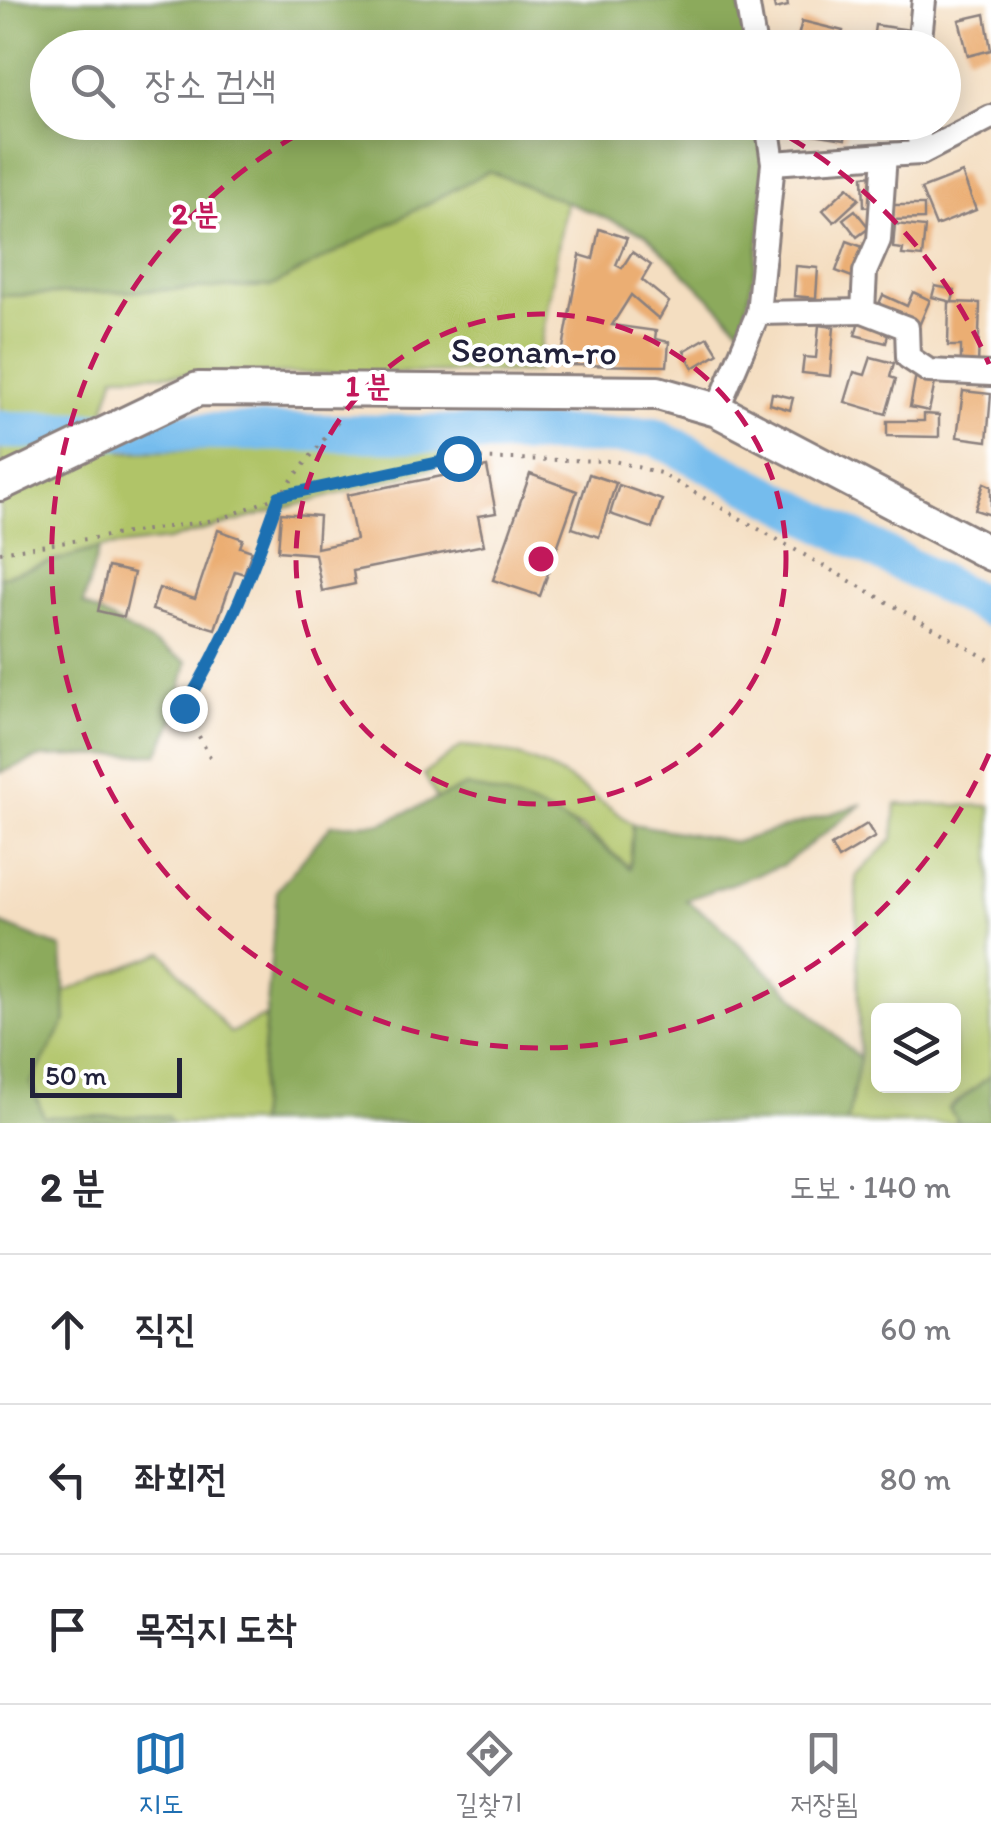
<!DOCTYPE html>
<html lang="ko">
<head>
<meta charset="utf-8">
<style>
  :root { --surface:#fff; --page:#f2f2f3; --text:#2b2b33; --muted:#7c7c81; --line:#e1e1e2; --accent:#1f6fb2 }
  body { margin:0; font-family:Itim,"Poor Story",sans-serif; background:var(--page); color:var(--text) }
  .controls { position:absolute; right:30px; bottom:30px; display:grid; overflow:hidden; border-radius:15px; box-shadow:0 5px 25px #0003 }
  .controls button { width:90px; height:90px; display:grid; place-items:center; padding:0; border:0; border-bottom:2px solid var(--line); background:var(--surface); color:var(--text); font:50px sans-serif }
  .scale { position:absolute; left:30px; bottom:25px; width:152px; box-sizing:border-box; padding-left:10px; border:5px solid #22223b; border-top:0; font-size:28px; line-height:35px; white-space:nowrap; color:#22223b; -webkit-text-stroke:8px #fff; paint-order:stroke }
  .stop { position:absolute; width:30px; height:30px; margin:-22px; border:8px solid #1f6fb2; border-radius:50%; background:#fff }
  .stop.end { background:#1f6fb2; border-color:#fff; box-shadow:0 2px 10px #0008 }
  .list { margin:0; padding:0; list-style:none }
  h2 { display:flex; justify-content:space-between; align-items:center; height:130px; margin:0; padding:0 40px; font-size:42px }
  h2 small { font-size:32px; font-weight:400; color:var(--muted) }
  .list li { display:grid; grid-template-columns:65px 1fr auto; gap:30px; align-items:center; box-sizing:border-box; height:150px; padding:0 40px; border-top:2px solid var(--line) }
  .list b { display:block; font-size:38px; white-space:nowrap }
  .list em { font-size:32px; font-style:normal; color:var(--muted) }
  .icon { flex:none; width:55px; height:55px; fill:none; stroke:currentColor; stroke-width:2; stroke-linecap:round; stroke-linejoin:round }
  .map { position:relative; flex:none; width:991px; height:1123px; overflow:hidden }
  .search { position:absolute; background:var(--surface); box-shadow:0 5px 25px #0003; left:30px; right:30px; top:30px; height:110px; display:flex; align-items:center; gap:25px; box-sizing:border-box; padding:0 35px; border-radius:55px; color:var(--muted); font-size:38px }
  .sheet { height:580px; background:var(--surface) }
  nav { display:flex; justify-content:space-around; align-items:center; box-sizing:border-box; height:140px; border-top:2px solid var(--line); background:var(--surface); font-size:28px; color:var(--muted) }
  nav a { display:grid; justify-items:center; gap:5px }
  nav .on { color:var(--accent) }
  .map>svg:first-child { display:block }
</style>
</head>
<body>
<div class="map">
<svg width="991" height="1123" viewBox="0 0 991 1123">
  <rect width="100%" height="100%" fill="#fff"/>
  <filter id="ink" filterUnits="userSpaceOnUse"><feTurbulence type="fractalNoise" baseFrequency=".01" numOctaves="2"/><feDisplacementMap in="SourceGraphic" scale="20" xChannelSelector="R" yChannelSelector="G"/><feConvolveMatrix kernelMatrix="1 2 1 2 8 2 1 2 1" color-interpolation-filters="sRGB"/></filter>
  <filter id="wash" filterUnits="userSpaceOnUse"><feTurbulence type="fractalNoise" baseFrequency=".0048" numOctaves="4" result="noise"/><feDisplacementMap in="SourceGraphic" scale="40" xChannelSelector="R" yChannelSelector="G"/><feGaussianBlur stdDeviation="2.25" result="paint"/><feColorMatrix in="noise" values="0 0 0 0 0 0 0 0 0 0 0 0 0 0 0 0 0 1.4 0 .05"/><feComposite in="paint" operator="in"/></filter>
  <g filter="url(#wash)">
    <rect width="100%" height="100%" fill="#f4dec1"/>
    <g fill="#b0c468" stroke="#697352" stroke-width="2.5" fill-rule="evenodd">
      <polygon points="489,171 566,202 536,372 115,375 105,408 122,452 448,443 434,468 168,540 99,548 0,577 0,296 272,286"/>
      <path d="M462 746C537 750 574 782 633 824L630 868 583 828 466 786 438 801 424 774Z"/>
      <path d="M896 804 991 806V1075L949 1108 959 1123H847L860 1059 856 876 893 839ZM878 1011H954V1086H878Z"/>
      <polygon points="163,952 230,1033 266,1016 257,1123 172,1123 166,1116 44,1118 30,1084 66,1020 64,992"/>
    </g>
    <g fill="#8caa5c" stroke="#57664c" stroke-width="2.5">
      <path d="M0 0H740L748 47 48 48V122L760 123C770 190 759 264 741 329L645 234 489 171 272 286 0 296Z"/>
      <polygon points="99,548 83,604 187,662 174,720 158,754 41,757 0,773 0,577"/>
      <path d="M466 786C539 802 572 821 630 868L633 824 736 842 863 804 783 865 686 900 715 921 860 1059 847 1123H257L277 890 331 825 382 823Z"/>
      <polygon points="0,923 62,948 66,1020 31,1083 44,1117 167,1116 172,1123 0,1123"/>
      <polygon points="991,1075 991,1123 959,1123 949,1109"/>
    </g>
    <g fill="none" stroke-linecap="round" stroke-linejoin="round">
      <polyline stroke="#75bced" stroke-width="38" points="0,430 654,436 991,609"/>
    </g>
    <g id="blocks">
      <g fill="#ebae73">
        <polygon points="773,0 787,0 788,6 775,9"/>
        <polygon points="985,14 991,50 968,56 959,20"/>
        <polygon points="802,21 843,31 839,48 795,48"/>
        <polygon points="875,25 911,30 908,48 872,48"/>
        <polygon points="815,122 857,122 856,130 847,129 845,139 813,134"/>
        <polygon points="962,173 976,210 936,226 921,189"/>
        <polygon points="874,175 875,206 864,207 863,176"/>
        <polygon points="848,187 859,199 834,222 823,210"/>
        <polygon points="890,205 924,205 924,219 890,220"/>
        <polygon points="855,210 869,228 857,237 843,219"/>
        <polygon points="895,224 925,227 922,257 902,255 903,249 893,248"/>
        <polygon points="599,229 627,238 616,265 622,268 632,252 651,265 642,280 669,302 659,319 631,295 612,325 656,331 655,339 669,342 667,366 560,365 580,255 593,259"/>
        <polygon points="847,241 868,249 857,279 836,271"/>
        <polygon points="796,266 818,268 816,298 794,296"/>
        <polygon points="935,286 955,290 952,302 932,297"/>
        <polygon points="913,292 930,300 918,328 876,310 883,295 907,306"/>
        <polygon points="949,302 980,303 978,366 961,366 961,346 948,346"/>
        <polygon points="859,321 889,329 886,343 855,335"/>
        <polygon points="819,325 834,327 830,376 802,373 804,357 816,358"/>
        <polygon points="708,337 718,353 693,368 684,351"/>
        <polygon points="871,357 894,363 890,377 896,379 886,414 845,402 854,372 865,375"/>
        <polygon points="916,374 936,378 929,411 910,407"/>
        <polygon points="963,391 991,394 987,441 957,437"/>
        <polygon points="772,393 793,398 790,410 770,404"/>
        <polygon points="924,414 939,415 939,437 887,436 887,421 924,421"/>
        <polygon points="487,467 496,513 478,516 484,545 353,571 355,584 322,591 315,554 278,551 281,513 319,516 317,548 356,540 347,495"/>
        <polygon points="530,474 577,491 540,596 493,580"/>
        <polygon points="589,474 616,483 599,537 572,528"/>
        <polygon points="984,483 991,486 991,515 975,510"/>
        <polygon points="619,485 662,500 652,528 610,514"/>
        <polygon points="218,530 243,539 240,547 252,551 244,574 235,571 215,629 152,610 159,588 195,599"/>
        <polygon points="108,567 134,573 124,617 98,611"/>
        <polygon points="867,824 875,837 838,859 831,846"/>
      </g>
    </g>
  </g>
  <g filter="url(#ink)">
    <use href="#blocks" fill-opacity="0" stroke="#8b807e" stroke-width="2.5"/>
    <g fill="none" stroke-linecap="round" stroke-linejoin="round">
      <g stroke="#8b807e" stroke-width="28">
        <g id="street">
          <polyline points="747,0 755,48"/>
          <polyline points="919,48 924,0"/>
          <polyline points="917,122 921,153 991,117"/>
          <polyline points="773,163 885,155"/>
          <polyline points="863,311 907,328 908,357 929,371 991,374"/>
          <polyline points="758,313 773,163 767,122"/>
          <polyline points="717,410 758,313 863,311 865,272 879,240 885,155 921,153"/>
        </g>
      </g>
      <g stroke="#8b807e" stroke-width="38">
        <polyline id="secondary" points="0,484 198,389 658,393 717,410 991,554"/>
      </g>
      <g stroke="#8b807e" stroke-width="4" stroke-dasharray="2.5 8" stroke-linecap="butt">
        <polyline points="0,552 221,519 279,496 341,418"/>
        <path d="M210 757 184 708C225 642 254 569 279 496L458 458 614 461 660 473 991 661"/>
      </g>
      <use href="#street" stroke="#fff" stroke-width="22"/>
      <use href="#secondary" stroke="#fff" stroke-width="32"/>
    </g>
  </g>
  <g fill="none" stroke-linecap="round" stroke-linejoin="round" filter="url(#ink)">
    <path stroke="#1f6fb2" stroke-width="12" d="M184 708C225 642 254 569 279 496L458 458"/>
  </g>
  <g fill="none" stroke="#c2185b" stroke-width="5" stroke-dasharray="18 12">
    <circle cx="541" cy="559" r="245"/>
    <path d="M989 754A489 489 0 1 1 319 123M763 123A489 489 0 0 1 989 364"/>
  </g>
  <g text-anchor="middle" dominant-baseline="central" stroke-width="8" stroke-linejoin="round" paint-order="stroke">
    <g font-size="35" fill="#22223b" stroke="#fff">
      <text transform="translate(534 351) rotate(1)">Seonam-ro</text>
    </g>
  </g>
  <circle cx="541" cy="559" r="15" fill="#c2185b" stroke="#fff" stroke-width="5"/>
  <g font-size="30" text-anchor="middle" font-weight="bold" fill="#c2185b" stroke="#fff" stroke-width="8" stroke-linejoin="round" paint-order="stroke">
    <text x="195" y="224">2 분</text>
    <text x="368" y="396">1 분</text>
  </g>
</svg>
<div class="controls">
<button><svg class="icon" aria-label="layers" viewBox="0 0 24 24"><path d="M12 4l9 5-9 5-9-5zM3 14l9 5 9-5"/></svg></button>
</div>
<div class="scale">50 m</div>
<div class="stop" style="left:458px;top:458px"></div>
<div class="stop end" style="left:184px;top:708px"></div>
<div class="search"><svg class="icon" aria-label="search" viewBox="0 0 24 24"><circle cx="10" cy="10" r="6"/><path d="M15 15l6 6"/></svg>장소 검색</div>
</div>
<section class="sheet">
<h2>2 분<small>도보 · 140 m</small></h2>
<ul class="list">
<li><svg class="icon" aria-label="ahead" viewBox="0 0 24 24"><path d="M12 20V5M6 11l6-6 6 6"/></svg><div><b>직진</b></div><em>60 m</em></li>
<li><svg class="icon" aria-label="left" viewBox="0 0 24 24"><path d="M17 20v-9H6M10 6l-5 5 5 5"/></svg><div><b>좌회전</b></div><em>80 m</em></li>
<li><svg class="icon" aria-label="arrive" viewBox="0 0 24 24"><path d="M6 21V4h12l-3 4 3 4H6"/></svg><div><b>목적지 도착</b></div></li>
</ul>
</section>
<nav>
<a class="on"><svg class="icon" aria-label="map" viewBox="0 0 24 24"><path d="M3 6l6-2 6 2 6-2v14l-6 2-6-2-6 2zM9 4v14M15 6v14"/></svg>지도</a>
<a><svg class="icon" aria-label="directions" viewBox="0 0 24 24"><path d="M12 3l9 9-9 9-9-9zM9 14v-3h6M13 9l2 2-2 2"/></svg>길찾기</a>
<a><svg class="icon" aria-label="saved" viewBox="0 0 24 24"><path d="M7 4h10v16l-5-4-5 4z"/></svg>저장됨</a>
</nav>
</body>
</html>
